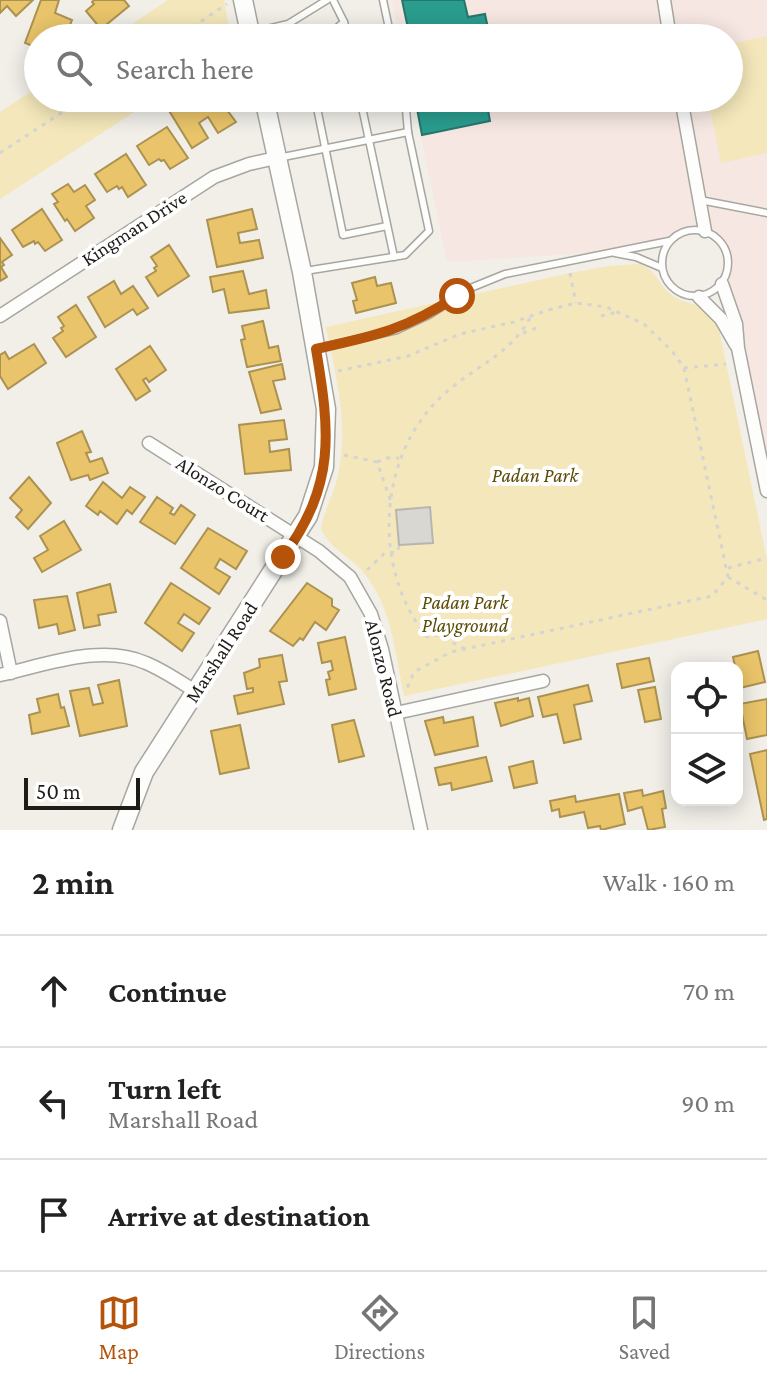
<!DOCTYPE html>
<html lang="en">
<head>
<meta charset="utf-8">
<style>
  :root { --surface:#fff; --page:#f6f6f6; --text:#222; --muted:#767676; --line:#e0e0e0; --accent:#b45309 }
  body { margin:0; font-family:"Crimson Pro",serif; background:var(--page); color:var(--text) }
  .controls { position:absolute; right:24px; bottom:24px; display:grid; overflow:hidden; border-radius:16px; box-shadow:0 4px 20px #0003 }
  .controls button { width:72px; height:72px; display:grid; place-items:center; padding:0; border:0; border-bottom:2px solid var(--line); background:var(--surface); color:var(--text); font:40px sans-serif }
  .scale { position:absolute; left:24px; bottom:20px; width:116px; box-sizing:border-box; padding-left:8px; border:4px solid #1d1c17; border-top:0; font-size:22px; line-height:28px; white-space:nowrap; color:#1d1c17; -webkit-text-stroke:6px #fff; paint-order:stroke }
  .stop { position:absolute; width:24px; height:24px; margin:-18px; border:6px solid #b45309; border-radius:50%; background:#fff }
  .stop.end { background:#b45309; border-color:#fff; box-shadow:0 2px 8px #0008 }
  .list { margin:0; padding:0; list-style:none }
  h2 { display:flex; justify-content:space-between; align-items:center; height:104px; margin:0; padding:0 32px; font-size:34px }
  h2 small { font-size:26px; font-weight:400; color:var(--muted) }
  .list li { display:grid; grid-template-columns:52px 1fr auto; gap:24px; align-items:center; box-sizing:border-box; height:112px; padding:0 32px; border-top:2px solid var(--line) }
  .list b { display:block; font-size:30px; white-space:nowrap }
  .list p { margin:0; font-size:26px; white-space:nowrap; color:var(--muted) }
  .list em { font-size:26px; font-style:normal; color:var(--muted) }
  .icon { flex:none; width:44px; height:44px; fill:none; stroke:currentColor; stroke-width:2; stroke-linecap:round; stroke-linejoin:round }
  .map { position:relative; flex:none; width:767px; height:830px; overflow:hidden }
  .search { position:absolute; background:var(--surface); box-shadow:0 4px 20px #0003; left:24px; right:24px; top:24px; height:88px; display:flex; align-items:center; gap:20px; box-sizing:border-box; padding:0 28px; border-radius:44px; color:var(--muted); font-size:30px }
  .sheet { height:440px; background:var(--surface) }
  nav { display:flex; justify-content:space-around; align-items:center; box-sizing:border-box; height:112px; border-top:2px solid var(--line); background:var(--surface); font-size:22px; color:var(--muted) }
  nav a { display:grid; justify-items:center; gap:4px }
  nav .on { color:var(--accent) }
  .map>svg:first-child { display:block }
</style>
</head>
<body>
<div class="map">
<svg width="767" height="830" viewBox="0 0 767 830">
  <rect width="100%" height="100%" fill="#f1efe8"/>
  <polygon fill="#f6e7e2" points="392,0 767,0 767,459 719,239 712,234 695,229 680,233 669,241 607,252 447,262 413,98 729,98 729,38 400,38"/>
  <g fill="#f4e7bb">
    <polygon points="168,0 224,0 231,38 111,38"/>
    <polygon points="767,36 767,153 721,163 708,98 729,98 729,44"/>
    <polygon points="38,87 38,98 156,98 0,199 0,112"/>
    <path d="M640 264C654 269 658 282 668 292 686 309 707 298 719 329L767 560V619L404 696C395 654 392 606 363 572 350 556 328 548 321 528 324 510 334 494 338 475 349 425 336 377 326 327L570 273 608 266Z"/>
  </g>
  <g fill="#e9c46a" stroke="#ac9251" stroke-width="2">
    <polygon points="0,0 33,0 16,16 7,6 0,13"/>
    <polygon points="41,0 59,0 55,13 72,20 65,38 38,38 38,48 25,43"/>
    <polygon points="94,0 124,0 129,6 101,29 86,11 94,4 92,2"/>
    <polygon points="186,98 218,98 236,122 218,133 208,117 199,123 208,138 192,148 168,109"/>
    <polygon points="167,127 188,158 170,169 164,160 161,161 159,159 149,165 137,146"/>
    <polygon points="126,154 146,185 128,197 122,187 119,189 117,186 107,192 95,174"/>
    <polygon points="68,184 74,192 85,185 95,200 86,206 94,218 75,231 67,219 65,221 54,204 58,202 52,194"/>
    <polygon points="42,209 62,240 45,251 38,242 35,244 34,241 23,247 12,230"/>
    <polygon points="252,209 257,229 238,233 240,243 259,240 263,258 217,267 207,220"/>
    <polygon points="0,238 12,255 2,262 4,265 1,267 7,277 0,281"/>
    <polygon points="169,245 189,276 158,296 146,277 156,271 154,268 157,266 151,257"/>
    <polygon points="243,271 249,294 266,290 269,308 229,313 224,289 213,292 210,277"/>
    <polygon points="375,277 377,286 391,283 396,303 356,313 353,301 357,300 352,283"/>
    <polygon points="114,281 121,294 133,286 148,308 137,315 133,309 105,327 88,297"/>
    <polygon points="76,305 96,337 66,357 53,338 63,331 61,328 64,326 58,317"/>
    <polygon points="263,321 269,348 278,346 281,361 247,367 241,340 245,339 242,326"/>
    <polygon points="34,344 46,363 8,389 0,376 0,355 5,352 9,359"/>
    <polygon points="150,346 166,370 149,382 146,378 143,380 150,391 136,400 116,369"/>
    <polygon points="282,364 285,379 273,381 281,409 261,413 249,372"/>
    <polygon points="284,420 287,439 269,441 270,452 289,449 291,470 245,474 239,425"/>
    <polygon points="82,431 91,452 86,453 90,462 102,458 108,473 90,480 88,475 71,480 57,443"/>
    <polygon points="29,477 51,503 28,529 16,517 22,510 10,498"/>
    <polygon points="103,482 122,498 130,487 145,497 132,514 127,510 117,524 100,511 98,515 86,506"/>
    <polygon points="157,497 173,508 170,513 174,515 181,505 195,515 175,544 140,522"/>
    <polygon points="64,521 81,550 42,572 34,558 48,550 40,536"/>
    <polygon points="208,528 247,551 236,569 220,559 215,568 230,577 219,594 181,568"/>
    <polygon points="171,583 210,608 199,624 184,614 178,623 194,633 182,651 145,623"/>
    <polygon points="307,583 332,599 332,606 339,610 326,630 315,622 303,640 300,638 293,646 270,631"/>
    <polygon points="110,584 116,612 98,615 100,625 84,628 77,593"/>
    <polygon points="67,596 75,630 59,634 57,624 39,628 34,600"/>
    <polygon points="345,637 356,689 329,695 326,680 330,679 328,672 333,670 331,661 322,663 318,643"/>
    <polygon points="758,651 765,682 740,688 733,657"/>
    <polygon points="282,655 287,681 279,682 284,704 238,714 234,696 253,692 253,688 247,689 244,673 260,667 259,659"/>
    <polygon points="649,658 654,681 622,688 617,664"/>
    <polygon points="119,680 127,726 80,736 70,691 89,688 93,705 103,703 98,685"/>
    <polygon points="588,685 592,701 574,705 581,739 564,743 557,714 543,717 538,697"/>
    <polygon points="655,687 661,719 645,722 638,690"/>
    <polygon points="58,694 61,708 64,707 69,726 32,734 29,715 40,712 37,699"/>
    <polygon points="518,698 518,701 529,698 533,716 501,726 495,703"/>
    <polygon points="767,699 767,735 747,739 740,704"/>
    <polygon points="443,717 444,723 473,717 478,746 435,755 425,721"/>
    <polygon points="354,720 364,756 339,762 332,725"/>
    <polygon points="240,725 249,768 220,774 211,731"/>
    <polygon points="767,750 767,819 764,820 750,754"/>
    <polygon points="486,757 492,781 452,790 451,783 439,785 435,768"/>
    <polygon points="533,761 537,783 514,788 509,767"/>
    <polygon points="642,790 643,796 663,791 666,808 662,809 665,827 648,830 642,807 628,811 624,793"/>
    <polygon points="619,794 625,824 601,830 600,826 588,828 584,812 560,817 559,809 552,811 550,801 575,796 576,802"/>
  </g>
  <g fill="#2a9d8f" stroke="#26766b" stroke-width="2">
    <polygon points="402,0 464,0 468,17 485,14 490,38 410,38"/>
    <polygon points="415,98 486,98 490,121 422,135"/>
  </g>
  <polygon fill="#d8d7d1" stroke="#b7b5af" stroke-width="2" points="430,507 433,543 399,545 396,510"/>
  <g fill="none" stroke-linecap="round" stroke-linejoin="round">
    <g stroke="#a7a6a0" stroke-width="9">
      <g id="lane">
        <polyline points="333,0 344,22 348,38"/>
        <polyline points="383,0 391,38"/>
        <polyline points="254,32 288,24 327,0"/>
        <polyline points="325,38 344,22"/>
        <polyline points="315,98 343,235 387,226"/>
        <polyline points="360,98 394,257"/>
        <polyline points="278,158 408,132"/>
        <polyline points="700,200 767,213"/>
        <circle cx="695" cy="263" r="33"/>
        <polyline points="615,253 636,257 662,268"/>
        <polyline points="305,271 405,255 429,231 408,132 405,98"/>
        <polyline points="319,348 397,330 429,315 473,287 505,274 669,241"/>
      </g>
    </g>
    <g stroke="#a7a6a0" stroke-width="15">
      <g id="street">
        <polyline points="664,0 670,38"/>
        <polyline points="681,98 705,231"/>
        <polyline points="722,284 736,324 738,348 767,491"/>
        <polyline points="699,297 721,319 736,345"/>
        <polyline points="0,316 214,177 249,164 276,158"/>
        <polyline points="149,443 319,551 350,577 371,614 382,649 421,830"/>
        <polyline points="0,621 11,673"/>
        <path d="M0 675C45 665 102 643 146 663 163 670 179 681 195 691"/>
        <polyline points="396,713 543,681"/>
      </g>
    </g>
    <g stroke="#a7a6a0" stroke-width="21">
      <g id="secondary">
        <polyline points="243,0 251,38"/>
        <polyline points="122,830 144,772 308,516 324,467 326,409 302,272 264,98"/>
      </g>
    </g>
    <g stroke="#d4d4d2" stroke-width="3" stroke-dasharray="4 6" stroke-linecap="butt">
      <polyline points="176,38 227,4"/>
      <polyline points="0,153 84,98"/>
      <polyline points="570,273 576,303"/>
      <polyline points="601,316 617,312"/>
      <polyline points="523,333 542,326"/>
      <polyline points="684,368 726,364"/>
      <polyline points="338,371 408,356 460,334 514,322 545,311 576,303 606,307 644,324 672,351 684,368 728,577 712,596 451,652 414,672 406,691"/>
      <polyline points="344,455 377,462 391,502"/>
      <polyline points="377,462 387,458 399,458"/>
      <polyline points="728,568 767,558"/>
      <polyline points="367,570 385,553 398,552 399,545"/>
      <polyline points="728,577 767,600"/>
      <path d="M465 649 437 635 427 637C372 570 377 457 441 397 471 368 511 355 531 316"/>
    </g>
    <use href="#lane" stroke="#fdfdfc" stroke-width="6"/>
    <use href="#street" stroke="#fdfdfc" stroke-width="12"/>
    <use href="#secondary" stroke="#fdfdfc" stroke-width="18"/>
  </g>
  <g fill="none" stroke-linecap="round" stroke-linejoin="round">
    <path stroke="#b45309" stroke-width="10" d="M283 557C336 484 330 433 316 349 375 336 405 330 457 296"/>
  </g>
  <g text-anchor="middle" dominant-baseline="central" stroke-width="8" stroke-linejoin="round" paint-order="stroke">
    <g font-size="20" fill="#1d1c17" stroke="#fff">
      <text transform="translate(134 228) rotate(-33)">Kingman Drive</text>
      <text transform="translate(223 489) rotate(32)">Alonzo Court</text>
      <text transform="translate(221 652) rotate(-57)">Marshall Road</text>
      <text transform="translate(384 668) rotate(76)">Alonzo Road</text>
    </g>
    <g font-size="20" font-style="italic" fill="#5d4c07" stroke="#fff">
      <text x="535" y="475">Padan Park</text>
      <text x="465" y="602">Padan Park<tspan x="465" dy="23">Playground</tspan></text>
    </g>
  </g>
</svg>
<div class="controls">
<button><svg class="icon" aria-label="locate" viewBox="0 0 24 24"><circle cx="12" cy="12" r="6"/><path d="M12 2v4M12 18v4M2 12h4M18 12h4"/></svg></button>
<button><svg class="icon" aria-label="layers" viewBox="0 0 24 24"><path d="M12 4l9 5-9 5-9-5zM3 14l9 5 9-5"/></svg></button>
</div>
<div class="scale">50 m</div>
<div class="stop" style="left:457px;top:296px"></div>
<div class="stop end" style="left:283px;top:557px"></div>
<div class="search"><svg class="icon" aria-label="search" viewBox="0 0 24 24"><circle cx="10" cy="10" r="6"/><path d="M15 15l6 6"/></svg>Search here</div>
</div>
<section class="sheet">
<h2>2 min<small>Walk · 160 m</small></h2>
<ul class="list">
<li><svg class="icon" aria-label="ahead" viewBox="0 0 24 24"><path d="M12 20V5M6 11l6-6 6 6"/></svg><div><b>Continue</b></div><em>70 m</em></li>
<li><svg class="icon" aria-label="left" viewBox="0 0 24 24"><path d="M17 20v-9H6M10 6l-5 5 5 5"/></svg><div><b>Turn left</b><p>Marshall Road</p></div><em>90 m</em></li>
<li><svg class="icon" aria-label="arrive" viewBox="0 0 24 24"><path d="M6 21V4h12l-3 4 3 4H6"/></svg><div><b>Arrive at destination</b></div></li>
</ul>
</section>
<nav>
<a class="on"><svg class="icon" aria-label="map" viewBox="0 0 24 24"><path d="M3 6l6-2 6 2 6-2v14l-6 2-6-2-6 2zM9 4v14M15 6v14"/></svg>Map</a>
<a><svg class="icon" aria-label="directions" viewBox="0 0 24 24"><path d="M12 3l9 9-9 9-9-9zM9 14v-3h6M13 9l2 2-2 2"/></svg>Directions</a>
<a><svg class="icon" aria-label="saved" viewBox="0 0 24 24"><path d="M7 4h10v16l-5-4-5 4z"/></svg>Saved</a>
</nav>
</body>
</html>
